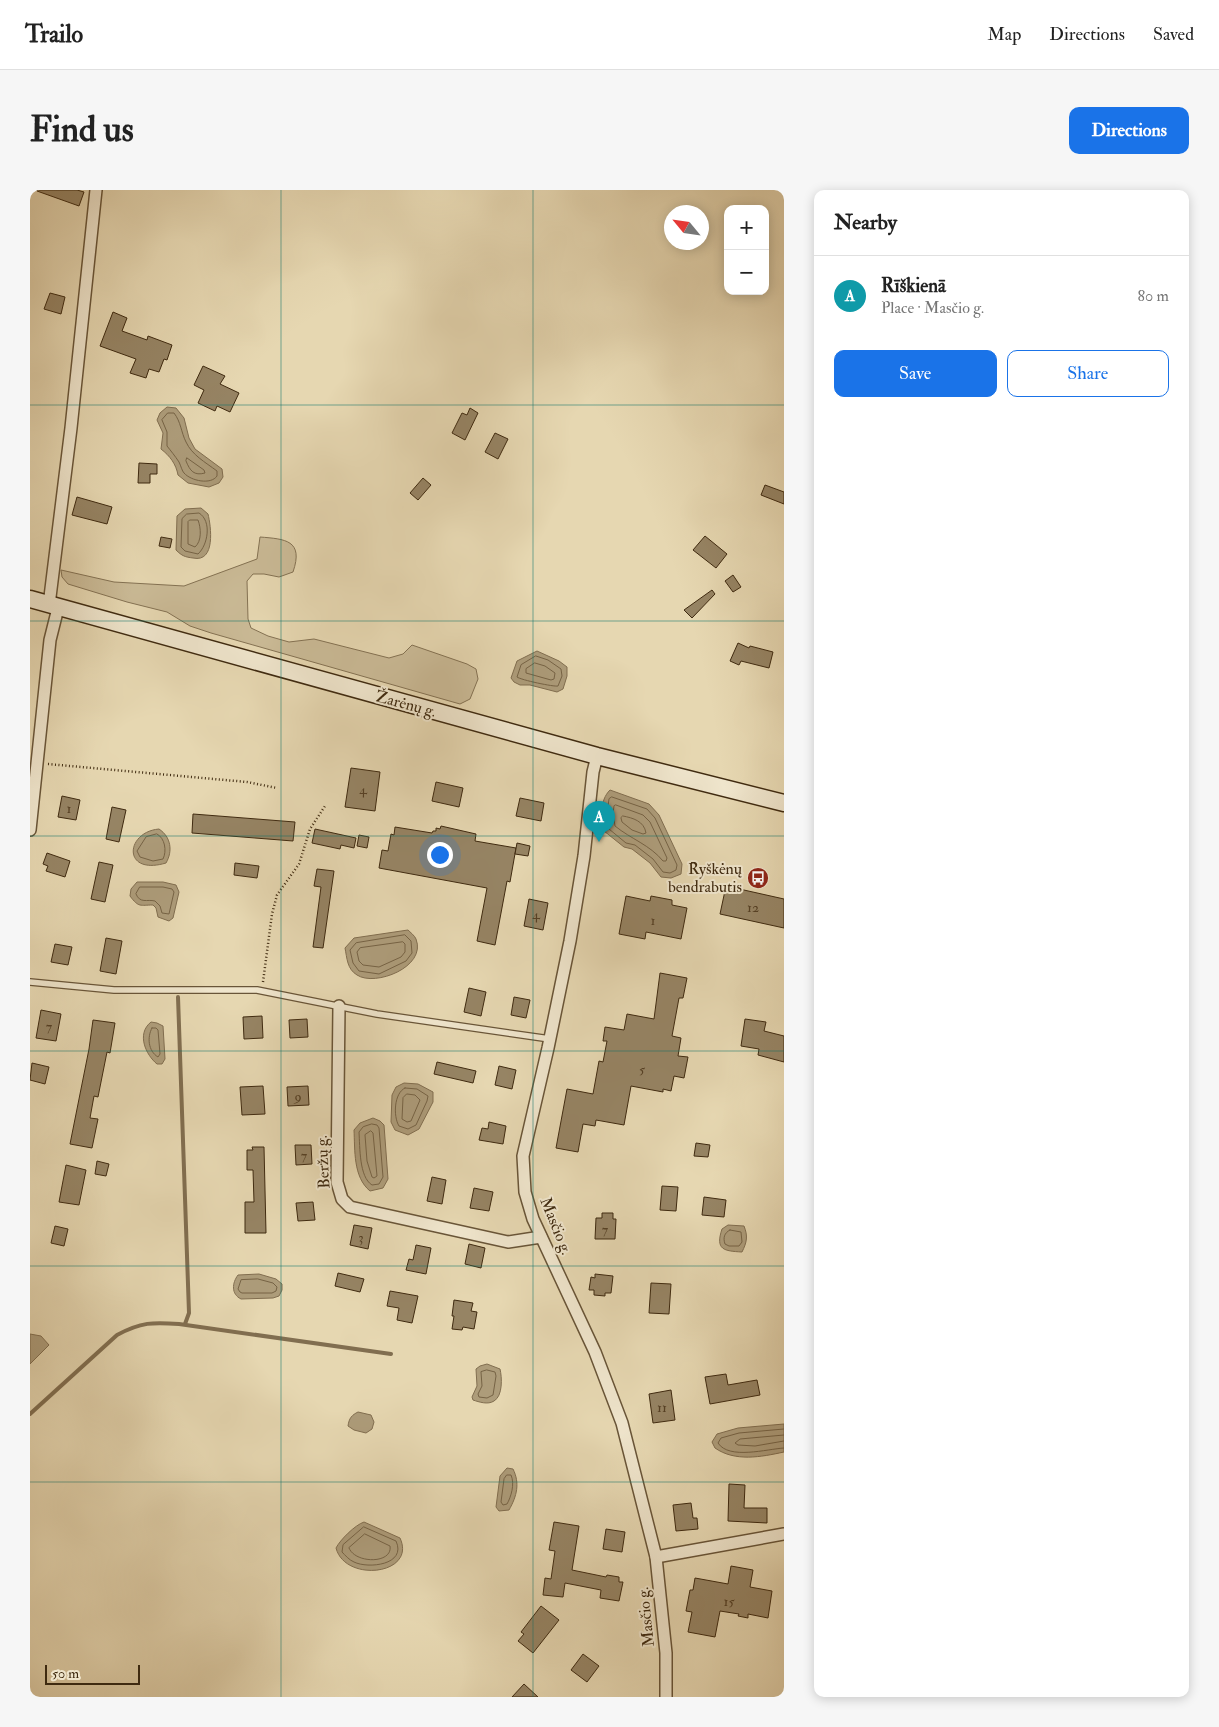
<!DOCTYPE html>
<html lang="en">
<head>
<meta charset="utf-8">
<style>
  :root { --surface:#fff; --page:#f6f6f6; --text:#222; --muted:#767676; --line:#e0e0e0; --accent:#1a73e8 }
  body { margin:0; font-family:"IM FELL Double Pica",serif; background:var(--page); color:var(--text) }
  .controls { position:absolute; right:15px; top:15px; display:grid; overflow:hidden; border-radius:10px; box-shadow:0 2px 12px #0003 }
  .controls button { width:45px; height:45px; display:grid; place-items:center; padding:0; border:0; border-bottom:1px solid var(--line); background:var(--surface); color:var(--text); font:25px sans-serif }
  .compass { position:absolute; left:634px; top:15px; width:45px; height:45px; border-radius:50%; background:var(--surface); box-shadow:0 2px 12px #0003; rotate:299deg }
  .scale { position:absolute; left:15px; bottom:12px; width:95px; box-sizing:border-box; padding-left:5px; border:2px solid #3f2a10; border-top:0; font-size:14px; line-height:18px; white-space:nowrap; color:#3f2a10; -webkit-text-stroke:4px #efe5cc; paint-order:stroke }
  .you { position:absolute; left:409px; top:664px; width:18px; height:18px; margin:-12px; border:4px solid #fff; border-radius:50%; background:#1a73e8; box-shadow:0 0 0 8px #1a73e833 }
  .badge { display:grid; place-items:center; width:32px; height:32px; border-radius:50%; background:var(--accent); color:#fff; font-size:16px; font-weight:700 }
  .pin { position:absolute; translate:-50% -41px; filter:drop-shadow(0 1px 2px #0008) }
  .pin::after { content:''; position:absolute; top:26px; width:18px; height:15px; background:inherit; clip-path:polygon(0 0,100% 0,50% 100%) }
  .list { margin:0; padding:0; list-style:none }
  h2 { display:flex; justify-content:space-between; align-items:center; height:65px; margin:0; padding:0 20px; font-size:21px }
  h2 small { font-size:16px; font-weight:400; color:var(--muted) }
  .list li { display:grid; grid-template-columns:32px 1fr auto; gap:15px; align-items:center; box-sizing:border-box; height:80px; padding:0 20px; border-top:1px solid var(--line) }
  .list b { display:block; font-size:19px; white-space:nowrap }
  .list p { margin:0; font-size:16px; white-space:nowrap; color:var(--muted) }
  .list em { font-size:16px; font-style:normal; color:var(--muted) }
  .actions { display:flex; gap:10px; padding:15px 20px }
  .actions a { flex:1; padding:11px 0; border:1px solid var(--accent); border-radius:10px; text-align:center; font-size:18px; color:var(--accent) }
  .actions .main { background:var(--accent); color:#fff }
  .map { position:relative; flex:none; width:754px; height:1507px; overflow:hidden; border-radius:10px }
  header { display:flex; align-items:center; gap:30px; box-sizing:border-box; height:70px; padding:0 25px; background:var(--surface); border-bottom:1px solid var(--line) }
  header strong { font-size:24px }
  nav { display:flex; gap:28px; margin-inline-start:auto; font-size:18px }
  .intro { display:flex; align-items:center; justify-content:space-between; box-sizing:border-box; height:120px; padding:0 30px }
  h1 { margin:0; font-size:35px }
  .button { padding:12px 22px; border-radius:10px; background:var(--accent); color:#fff; font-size:18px; font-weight:700 }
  main { display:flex; gap:30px; padding:0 30px }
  aside { flex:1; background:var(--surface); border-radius:10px; box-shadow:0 2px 12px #0003 }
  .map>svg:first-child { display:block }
</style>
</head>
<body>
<header>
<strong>Trailo</strong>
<nav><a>Map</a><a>Directions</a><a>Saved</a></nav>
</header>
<div class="intro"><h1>Find us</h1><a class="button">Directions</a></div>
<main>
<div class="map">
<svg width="754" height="1507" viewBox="0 0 754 1507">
  <rect width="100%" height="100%" fill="#e6d7b1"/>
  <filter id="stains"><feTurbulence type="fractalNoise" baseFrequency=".004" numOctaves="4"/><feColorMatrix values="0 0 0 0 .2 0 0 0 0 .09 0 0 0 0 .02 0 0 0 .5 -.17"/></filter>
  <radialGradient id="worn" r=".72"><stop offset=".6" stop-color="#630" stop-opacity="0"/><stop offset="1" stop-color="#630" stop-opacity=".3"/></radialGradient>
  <path fill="#caba96" stroke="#847253" d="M230 347C255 349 274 350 263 382L249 387 234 384H223L217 391 218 429 221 438 238 446 259 452 284 449 359 468 373 464 382 455 437 474 446 479 448 489 440 509 430 514 181 443 160 436 137 422 97 412 38 394 32 387 31 380 84 392 154 396 227 369Z"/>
  <g fill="#ad9c7a" stroke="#816e50">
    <path d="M137 217 146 218 154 228 159 248 165 259 192 279 193 287 189 293 179 297 158 293 148 285C146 274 140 266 131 259L133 243 127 230 130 223Z"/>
    <path d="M171 318 178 324C181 336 186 373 163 368 155 367 152 366 146 360L147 326 155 319Z"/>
    <polygon points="507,461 529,471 537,477 537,486 533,499 527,502 500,495 490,495 484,492 481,488 487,471"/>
    <path d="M580 600 619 614 629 625 652 674 651 684 641 688 631 687 620 673 602 659 594 657 574 641C572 627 569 611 580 600Z"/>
    <path d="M129 639C141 647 143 661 136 673 92 686 95 642 129 639Z"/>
    <path d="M107 692H133L146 695 149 702 143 728 139 731 128 727 126 718 123 715C110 715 109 718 100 706L101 699Z"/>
    <path d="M378 740C380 742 385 746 386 749 397 777 345 797 327 785 317 779 317 768 315 758L324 748Z"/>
    <path d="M121 832 127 833 133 836 135 869 132 874H127C116 865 106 844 121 832Z"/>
    <polygon points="374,893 388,894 403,902 403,912 389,939 378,945 365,940 361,932 362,905 366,897"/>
    <path d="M343 928 350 931 354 935 358 989 353 998 340 1001C323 987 325 960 324 940L330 933Z"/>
    <path d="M698 1035 714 1036C718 1046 717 1052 712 1062 694 1061 685 1060 692 1039Z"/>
    <path d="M229 1084 246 1089 252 1094V1100L249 1106 243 1108 211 1109C201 1104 202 1093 208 1085Z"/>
    <polygon points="0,1144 11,1146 19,1155 0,1174"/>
    <path d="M457 1174 470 1179C472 1187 473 1206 464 1211 458 1215 449 1212 443 1210L442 1207 447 1196 446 1179 450 1176Z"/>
    <path d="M328 1222 341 1225 344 1232 342 1239 336 1243 324 1240 318 1236C319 1228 322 1225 328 1222Z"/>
    <path d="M754 1234V1262C731 1267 705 1272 685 1258L682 1252 687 1244 708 1238Z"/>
    <path d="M477 1278 483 1279C490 1293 487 1306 479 1320L469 1321 466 1317 470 1286Z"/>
    <path d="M334 1332 370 1348C387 1385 315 1393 306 1358 310 1350 325 1335 334 1332Z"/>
  </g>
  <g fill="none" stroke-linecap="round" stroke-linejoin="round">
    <g stroke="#766345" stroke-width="1">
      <path d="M138 223H144C151 232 151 242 156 252 162 265 175 272 187 281V286C181 295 161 291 154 283 152 281 151 276 149 272 145 266 141 261 137 256V242L132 230Z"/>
      <path d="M157 268 174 280 175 283C164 286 160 281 156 271Z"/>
      <path d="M157 324 169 323C182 331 178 355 168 364L155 361 151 357 152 329Z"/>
      <path d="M160 330H168C171 338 172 351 165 357L158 354V332Z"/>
      <path d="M506 466 518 470 531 479 532 486 528 496C524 497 491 490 487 487L491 475Z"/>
      <polygon points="505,473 515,476 525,483 524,489 521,490 496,483 496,479"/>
      <polygon points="582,607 617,619 625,628 647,675 646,680 640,683 633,682 623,669 605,655 596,653 579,639 577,623 579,609"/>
      <path d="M586 615 613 625 620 632 637 668 636 671H633C620 655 601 649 585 636L583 623 584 616Z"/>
      <path d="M593 626C603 628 614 631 616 643L613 644 602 640 592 632 591 628Z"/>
      <path d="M127 644C135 648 137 661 133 669L123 671 110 667 107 661 116 647Z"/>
      <path d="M110 697H133L142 699 144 702 139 724 132 723 130 716 125 711C117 709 110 714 106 704Z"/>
      <polygon points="375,745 381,751 382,763 376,771 349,784 329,781 323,773 320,760 326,753"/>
      <polygon points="373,752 375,754 375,762 371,767 349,777 333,775 329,771 327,762 330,758"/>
      <path d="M122 838H126L128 840 130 864 128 867C118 861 117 847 122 838Z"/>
      <path d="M375 898 387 899 398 906 397 911 386 935 378 939 369 936C363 926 364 903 375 898Z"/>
      <polygon points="377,904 385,905 390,910 381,931 377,932 372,929 373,908"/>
      <path d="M342 934 347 935 349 938 353 987 349 994 342 995C329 987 330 957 329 942L333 937Z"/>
      <polygon points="341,941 343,943 347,986 344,988 342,987 337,971 335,945"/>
      <path d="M700 1040 711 1042 712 1052 709 1056H699L695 1054C693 1048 694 1043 700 1040Z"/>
      <polygon points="228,1089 243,1093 247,1097 246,1101 242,1103 212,1103 210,1102 208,1099 211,1090"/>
      <polygon points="457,1180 465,1182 466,1186 463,1205 457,1208 449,1207 448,1204 452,1196 451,1182"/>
      <path d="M754 1239 709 1243 691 1248 688 1253C699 1270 737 1259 754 1258"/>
      <polyline points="754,1245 710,1249 705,1253 708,1255 725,1256 754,1251"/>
      <path d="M477 1285H481C485 1294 481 1307 477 1314L473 1315 471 1312 474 1289Z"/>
      <path d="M334 1337 366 1351C377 1375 338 1379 324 1372 319 1370 315 1365 312 1362L313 1355Z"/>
      <path d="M335 1344 360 1356C363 1374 325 1374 319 1358Z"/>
    </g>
    <g stroke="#816e50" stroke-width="4">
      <polyline points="148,807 159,1123 155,1134"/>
      <path d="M0 1224 87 1145C111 1132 123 1132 149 1134L361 1164"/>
    </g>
  </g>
  <g fill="#968464" stroke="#3f2a10">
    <polygon points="7,0 47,0 54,2 49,16 7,1"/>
    <polygon points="20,103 35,107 31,124 14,119"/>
    <polygon points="83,122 97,128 92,141 117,150 118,146 142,155 137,170 134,169 129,182 119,179 116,188 100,183 106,169 70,156"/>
    <polygon points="173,176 195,186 190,194 209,203 200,222 187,216 185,221 168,213 174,200 164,195"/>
    <polygon points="440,218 448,223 435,250 422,243 432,223 437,225"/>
    <polygon points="465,243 478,249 468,269 455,262"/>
    <polygon points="109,273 127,274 127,284 120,284 120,293 108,293"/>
    <polygon points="393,288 401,295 388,310 380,303"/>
    <polygon points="735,295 754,302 754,314 731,305"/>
    <polygon points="47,307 82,317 77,334 42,325"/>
    <polygon points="675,346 697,364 686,378 663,360"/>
    <polygon points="131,347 142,349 140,358 129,356"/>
    <polygon points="703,385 711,397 703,402 695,391"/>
    <polygon points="682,400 685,404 662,428 654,420"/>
    <polygon points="708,453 719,458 720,456 743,462 739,478 711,471 709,475 700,471"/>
    <polygon points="321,578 350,582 345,621 315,617"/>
    <polygon points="406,592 433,598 429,617 402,611"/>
    <polygon points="32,606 50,610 46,630 28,627"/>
    <polygon points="490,608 514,613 511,631 486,626"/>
    <polygon points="82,617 96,620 89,652 76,649"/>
    <polygon points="163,624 265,632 263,651 162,643"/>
    <polygon points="411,636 446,644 445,651 486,658 480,692 477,691 465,755 447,751 457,698 349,678 352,660 358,661 361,644 364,645 365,637 402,643 403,641 406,641 406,638 410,639"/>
    <polygon points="285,639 326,648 324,658 311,655 310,659 282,653"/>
    <polygon points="329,645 339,647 337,658 327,656"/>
    <polygon points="487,653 500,656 498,666 485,664"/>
    <polygon points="17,663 40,671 35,687 16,681 18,676 13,674"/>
    <polygon points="69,672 83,675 75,712 61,709"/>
    <polygon points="205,673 229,676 227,688 204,685"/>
    <polygon points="287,679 304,681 293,758 283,757 291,697 284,696"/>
    <polygon points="696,696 754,709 754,738 690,724"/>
    <polygon points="596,706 620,711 621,706 642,710 642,715 657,718 651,749 616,742 615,749 589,744"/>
    <polygon points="499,709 518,713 513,740 494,736"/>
    <polygon points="76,748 92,751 86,784 70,781"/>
    <polygon points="25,754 42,757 38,775 21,772"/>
    <polygon points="630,783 657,788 653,808 649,808 642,846 651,848 648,866 658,867 654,888 644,886 641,901 633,899 633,902 601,896 594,935 566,930 565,936 553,934 548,962 526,958 537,899 563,904 569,871 573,872 577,851 573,851 575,837 594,840 597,824 624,829"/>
    <polygon points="439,798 456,802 451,826 434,822"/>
    <polygon points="484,807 500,810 496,828 481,825"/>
    <polygon points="11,820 31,824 26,851 6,848"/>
    <polygon points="232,826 233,848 214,849 213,827"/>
    <polygon points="277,829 278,847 260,848 259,830"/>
    <polygon points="715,829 736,832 734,841 754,846 754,872 728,865 729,859 711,856"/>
    <polygon points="63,830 85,833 80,863 77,862 68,907 64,906 60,928 68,929 62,958 40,954 59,859"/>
    <polygon points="407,872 446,881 443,893 404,884"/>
    <polygon points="2,873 19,877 15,894 0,890"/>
    <polygon points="469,876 486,880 482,899 465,895"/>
    <polygon points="233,896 235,924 212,925 210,897"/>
    <polygon points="278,896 279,915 258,916 257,897"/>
    <polygon points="459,932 476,936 473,954 449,950 452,938 458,939"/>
    <polygon points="666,953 680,955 678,967 664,966"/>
    <polygon points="265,955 281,955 282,974 266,975"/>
    <polygon points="222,957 234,957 236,1043 215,1043 215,1012 224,1012 223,980 217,980 217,960 223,960"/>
    <polygon points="67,971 79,974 76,986 65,984"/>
    <polygon points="36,975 56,980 49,1015 29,1012"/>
    <polygon points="402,987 416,990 412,1014 397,1011"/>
    <polygon points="632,996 648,997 646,1021 630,1020"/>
    <polygon points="444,998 463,1002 459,1021 440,1018"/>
    <polygon points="674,1007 696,1010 694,1027 672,1025"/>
    <polygon points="283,1012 285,1030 268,1031 266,1013"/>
    <polygon points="572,1023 583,1023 583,1029 586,1029 585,1049 565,1049 566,1028 572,1028"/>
    <polygon points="324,1035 342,1038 338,1059 320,1055"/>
    <polygon points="25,1036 38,1039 34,1056 21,1053"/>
    <polygon points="439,1054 455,1058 451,1078 435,1074"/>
    <polygon points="386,1055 401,1058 396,1084 376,1080 379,1069 383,1070"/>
    <polygon points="308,1083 334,1089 330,1102 305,1096"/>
    <polygon points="565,1084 583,1086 581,1103 575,1103 575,1106 564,1105 564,1100 559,1100 561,1087 565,1088"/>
    <polygon points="621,1093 641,1094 639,1124 619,1123"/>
    <polygon points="360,1101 388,1106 382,1133 367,1130 369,1118 357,1116"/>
    <polygon points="424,1110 443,1113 441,1121 447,1122 444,1139 433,1137 432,1140 422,1139 424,1126 422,1126"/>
    <polygon points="696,1184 698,1195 727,1190 730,1205 680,1214 675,1187"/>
    <polygon points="641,1200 645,1230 623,1233 619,1204"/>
    <polygon points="699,1294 715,1295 714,1318 737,1318 737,1333 698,1331"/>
    <polygon points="661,1313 663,1328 667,1328 668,1339 646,1341 643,1315"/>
    <polygon points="524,1332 549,1336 542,1380 576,1387 577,1385 589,1387 589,1392 593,1392 589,1411 570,1408 571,1400 535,1393 533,1407 513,1405 515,1388 521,1389 525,1361 519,1360"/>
    <polygon points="576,1339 595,1342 592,1362 573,1359"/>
    <polygon points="701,1376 723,1380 720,1397 742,1401 738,1428 718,1424 718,1428 708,1426 709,1424 690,1421 685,1447 658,1442 662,1422 656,1421 660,1400 663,1400 665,1388 698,1394"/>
    <polygon points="511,1416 529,1430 503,1463 488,1451 494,1444 491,1442"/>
    <polygon points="553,1464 569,1476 557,1492 541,1480"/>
    <polygon points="494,1494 508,1507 482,1507"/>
  </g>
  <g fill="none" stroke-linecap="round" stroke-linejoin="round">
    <g stroke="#695538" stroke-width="8">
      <polyline id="lane" points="0,792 84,800 227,800 347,824 520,849"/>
    </g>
    <g stroke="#695538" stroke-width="14">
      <g id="street">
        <polyline points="19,415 41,238 66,0"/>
        <polyline points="567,566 563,582 554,666 540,751 518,858 493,966 495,1002 503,1029 565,1162 592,1233 626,1367 636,1463 636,1507"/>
        <polyline points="0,640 20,450 28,418"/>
        <polyline points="309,816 307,992 312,1009 320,1017 478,1052 511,1047"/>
        <polyline points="626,1367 754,1344"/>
      </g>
    </g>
    <g stroke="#3f2a10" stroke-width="19">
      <polyline id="secondary" points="0,409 567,566 754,613"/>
    </g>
    <g stroke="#3f2a10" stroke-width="2.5" stroke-dasharray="1 2.5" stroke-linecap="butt">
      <polyline points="18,574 217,592 247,598"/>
      <polyline points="233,792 242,724 247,705 269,674 280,639 295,616"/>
    </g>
    <use href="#lane" stroke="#efe5cc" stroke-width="5.5"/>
    <use href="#street" stroke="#efe5cc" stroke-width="11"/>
    <use href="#secondary" stroke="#efe5cc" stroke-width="16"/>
  </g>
  <path fill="none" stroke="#0f766e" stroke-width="1" stroke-opacity="0.55" d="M251 0V1507M503 0V1507M0 215H754M0 431H754M0 646H754M0 861H754M0 1076H754M0 1292H754"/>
  <defs>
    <g id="bus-disc" transform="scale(1.125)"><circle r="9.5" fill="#8f2418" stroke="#efe5cc"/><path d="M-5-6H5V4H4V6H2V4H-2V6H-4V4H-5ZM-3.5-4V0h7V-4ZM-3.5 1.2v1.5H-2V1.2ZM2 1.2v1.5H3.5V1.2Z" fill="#fff"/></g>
  </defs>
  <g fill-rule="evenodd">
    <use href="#bus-disc" x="728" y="688"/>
  </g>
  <g text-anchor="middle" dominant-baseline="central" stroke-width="4" stroke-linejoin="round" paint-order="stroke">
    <g font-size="14" fill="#554025">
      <text x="333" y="599">4</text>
      <text x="39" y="618">1</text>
      <text x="723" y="717">12</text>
      <text x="506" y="724">4</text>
      <text x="623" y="730">1</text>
      <text x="19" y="836">7</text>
      <text x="612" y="879">5</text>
      <text x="268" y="906">9</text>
      <text x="274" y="965">7</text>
      <text x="575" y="1039">7</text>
      <text x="331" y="1047">3</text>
      <text x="632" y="1217">11</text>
      <text x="699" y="1411">15</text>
    </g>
    <g font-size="16" fill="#3f2a10" stroke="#efe5cc">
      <text transform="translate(376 514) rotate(15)">Žarėnų g.</text>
      <text transform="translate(293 972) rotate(-93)">Beržų g.</text>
      <text transform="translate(526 1036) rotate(68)">Masčio g.</text>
      <text transform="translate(616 1427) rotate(-96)">Masčio g.</text>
    </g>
    <g font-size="16" fill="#3f2a10" stroke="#efe5cc" text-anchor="end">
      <text x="712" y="679">Ryškėnų<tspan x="712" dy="18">bendrabutis</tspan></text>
    </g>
  </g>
  <rect width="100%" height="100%" filter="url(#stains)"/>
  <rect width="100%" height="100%" fill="url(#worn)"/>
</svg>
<div class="controls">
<button>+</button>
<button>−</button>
</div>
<svg class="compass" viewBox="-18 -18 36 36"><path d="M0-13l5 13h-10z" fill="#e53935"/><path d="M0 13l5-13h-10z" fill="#767676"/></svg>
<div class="scale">50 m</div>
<div class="you"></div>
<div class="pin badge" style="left:569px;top:652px;background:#0f9aa8">A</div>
</div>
<aside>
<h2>Nearby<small></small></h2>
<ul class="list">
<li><span class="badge" style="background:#0f9aa8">A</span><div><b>Rīškienā</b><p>Place · Masčio g.</p></div><em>80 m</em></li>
</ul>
<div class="actions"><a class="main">Save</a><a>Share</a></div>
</aside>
</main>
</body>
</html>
